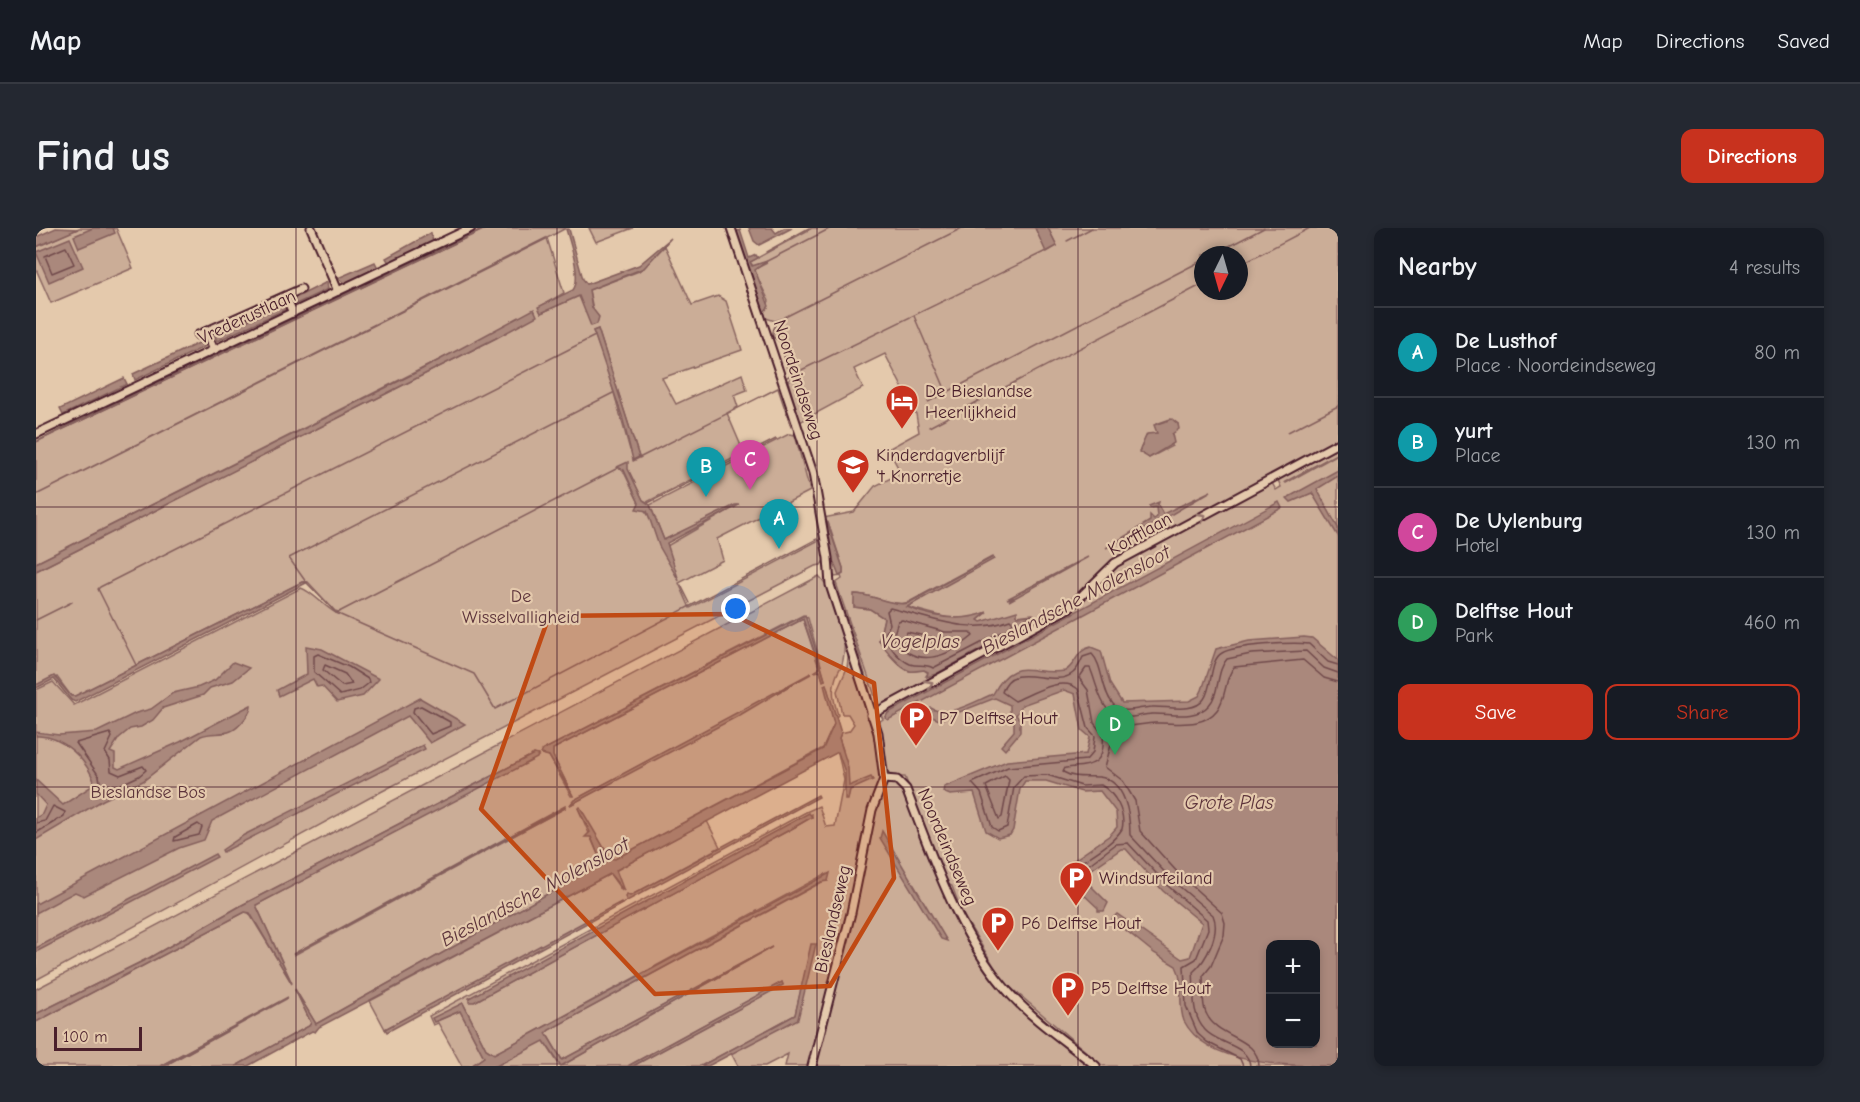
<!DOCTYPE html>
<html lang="en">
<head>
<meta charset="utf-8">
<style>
  :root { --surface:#171b24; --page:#242831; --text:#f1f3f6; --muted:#9ea1a6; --line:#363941; --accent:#c8321e }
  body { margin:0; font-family:"Comic Neue",sans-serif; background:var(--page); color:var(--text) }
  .controls { position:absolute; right:18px; bottom:18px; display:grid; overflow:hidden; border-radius:12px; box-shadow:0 3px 9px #0003 }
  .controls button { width:54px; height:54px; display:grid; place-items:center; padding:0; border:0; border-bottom:2px solid var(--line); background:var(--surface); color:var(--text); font:30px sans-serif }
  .compass { position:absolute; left:1158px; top:18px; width:54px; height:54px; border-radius:50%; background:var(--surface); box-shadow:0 3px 9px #0003; rotate:185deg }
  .scale { position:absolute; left:18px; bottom:15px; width:88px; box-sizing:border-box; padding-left:6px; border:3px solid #4a1f2b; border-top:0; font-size:16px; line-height:21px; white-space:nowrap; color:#4a1f2b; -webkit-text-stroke:4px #e4c9ac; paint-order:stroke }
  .you { position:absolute; left:700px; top:381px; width:21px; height:21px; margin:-15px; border:4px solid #fff; border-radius:50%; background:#1a73e8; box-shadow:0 0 0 9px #1a73e833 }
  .badge { display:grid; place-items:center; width:39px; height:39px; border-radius:50%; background:var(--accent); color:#fff; font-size:20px; font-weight:700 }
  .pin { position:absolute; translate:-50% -50px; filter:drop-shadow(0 2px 3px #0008) }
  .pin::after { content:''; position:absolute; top:32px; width:21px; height:18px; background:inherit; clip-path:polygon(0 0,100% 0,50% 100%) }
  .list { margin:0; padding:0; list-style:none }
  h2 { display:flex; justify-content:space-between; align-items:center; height:78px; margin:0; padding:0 24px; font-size:26px }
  h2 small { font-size:20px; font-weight:400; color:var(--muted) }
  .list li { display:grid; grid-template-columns:39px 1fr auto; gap:18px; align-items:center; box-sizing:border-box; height:90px; padding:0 24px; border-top:2px solid var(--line) }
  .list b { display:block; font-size:22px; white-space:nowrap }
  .list p { margin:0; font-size:20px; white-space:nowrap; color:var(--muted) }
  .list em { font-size:20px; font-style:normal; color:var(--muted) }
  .actions { display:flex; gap:12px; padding:18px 24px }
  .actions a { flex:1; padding:14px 0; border:2px solid var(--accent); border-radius:12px; text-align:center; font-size:21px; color:var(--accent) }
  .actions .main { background:var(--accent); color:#fff }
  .map { position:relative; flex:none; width:1302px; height:838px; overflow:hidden; border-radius:12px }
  header { display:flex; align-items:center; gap:36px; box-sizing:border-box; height:84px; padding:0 30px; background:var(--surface); border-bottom:2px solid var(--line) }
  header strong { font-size:28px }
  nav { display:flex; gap:33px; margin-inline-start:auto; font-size:21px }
  .intro { display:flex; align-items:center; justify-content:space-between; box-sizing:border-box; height:144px; padding:0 36px }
  h1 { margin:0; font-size:42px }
  .button { padding:15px 27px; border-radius:12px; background:var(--accent); color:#fff; font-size:21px; font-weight:700 }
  main { display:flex; gap:36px; padding:0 36px }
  aside { flex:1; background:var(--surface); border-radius:12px; box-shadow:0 3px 9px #0003 }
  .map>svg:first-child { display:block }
</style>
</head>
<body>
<header>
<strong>Map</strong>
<nav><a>Map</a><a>Directions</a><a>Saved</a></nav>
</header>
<div class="intro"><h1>Find us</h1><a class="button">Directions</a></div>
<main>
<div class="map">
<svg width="1302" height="838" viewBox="0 0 1302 838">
  <rect width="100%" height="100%" fill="#e4c9ac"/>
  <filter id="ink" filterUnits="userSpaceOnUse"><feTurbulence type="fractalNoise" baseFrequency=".0167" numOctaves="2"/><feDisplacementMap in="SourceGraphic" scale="12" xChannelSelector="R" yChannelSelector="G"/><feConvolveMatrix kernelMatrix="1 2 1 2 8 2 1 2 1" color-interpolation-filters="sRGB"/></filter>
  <g filter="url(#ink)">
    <g fill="#cbad97" stroke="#8a6661" stroke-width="1.5" fill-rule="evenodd">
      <polygon points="43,0 80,0 97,40 15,75 0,41 0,19"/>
      <path d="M451 0H530L511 10 528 65 503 79 505 85 543 68 560 96 553 62 603 43 629 18 656 77 682 68 690 73 706 122 626 150 640 176 706 146 711 162 698 167 702 179 691 185 708 225 611 274 607 272 590 238 586 240 605 279C617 288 620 307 631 318L702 277 628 312 614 277 753 206 759 207 774 263 681 311 687 332 643 355 654 380 785 311 789 331 785 337 779 338 335 569 0 752V462L17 454 38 477 265 360C275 363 289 379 300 385L303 384 299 383 272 354H266L39 468H35L21 449 0 457V343L462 109 427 120 0 335V214ZM562 101 603 229 594 222 571 140 559 108 557 103Z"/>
      <polygon points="553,0 597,0 560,14"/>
      <path d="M776 0H999L1011 24 1021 18 1012 0H1302V212L1082 331 1033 378 843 480 800 355 806 351 805 348 799 349 796 344 787 290 818 284 839 258 865 245 852 221 883 204 880 186 849 126 818 141 827 160 764 194 752 153 758 147 751 141 745 114 737 109C735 99 742 95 749 90L739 93 730 90 728 84 733 73 719 45V41L731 35 718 39 714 34ZM1167 27H1203V63H1167ZM1134 191 1142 196 1136 206V218L1113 230 1105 220 1111 207 1121 205 1120 196ZM792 294 807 340V346L804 348ZM956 329 871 379 912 390H935L951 385 942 392 945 394 981 385V388L996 386 986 397 996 393 900 446 890 448 892 445 888 442C885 442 877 444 874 443 865 442 848 421 843 412L848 390 834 381 818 379 819 366C837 366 858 380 873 374Z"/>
      <path d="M1302 220V225L1249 254 1250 255 1302 226V838H1067L967 753 927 687 916 658 911 656 869 549H858L850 542 847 509 840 496 847 491 844 485 1030 385 1079 338 1236 255 1240 262 1245 259 1242 252ZM1234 716H1280V816H1234Z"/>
      <path d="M783 348C800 365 812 409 807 432 806 439 802 443 800 449 795 462 798 474 802 487L799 490 790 456 798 496 787 520 579 631 574 630 542 580 564 631 558 640 280 796 259 762 275 795 273 798 200 838H128L252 770 124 838H0V794L209 684 213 685 256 755 220 677 502 528 498 526 206 677 113 730 0 786V761ZM767 387 772 390 789 452H787L767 391 517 521V528L537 568H535L513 528 505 523ZM775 446 534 577 538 572ZM529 579V580L258 727Z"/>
      <polygon points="798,356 819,412 839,481 833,473 816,412 799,367"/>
      <path d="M813 422 836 498 843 538 852 556 860 555 868 561 904 650 963 757 976 772 1056 838H749L752 826 729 838H702L695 825 761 791 776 716 759 787 665 838H597L747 757 746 754 592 838H525L736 719 526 832 510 805 513 802 788 653 789 646 458 826 450 821 427 775 399 794 424 783 448 829 435 838H426L402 795 397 797 393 788 770 584 783 578 790 599 799 598 808 552 802 525 807 522 803 510 805 505 813 503 818 496 812 486H806L801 463 811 440ZM776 586V589L757 600 438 774Z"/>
      <polygon points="671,593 684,619 594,668 591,666 591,673 349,801 334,773 574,646 586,663 579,643"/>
      <polygon points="508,813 524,838 460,838 506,813"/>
    </g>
    <g fill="#aa887b" stroke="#845e5b" stroke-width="1.5" fill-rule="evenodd">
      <polygon points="20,0 42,1 0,19 0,9"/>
      <polygon points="57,0 77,0 79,5 43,20 38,8"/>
      <polygon points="448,0 451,0 0,214 49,189"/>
      <polygon points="713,0 736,0 740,5 748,0 756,0 723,17 718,13"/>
      <polygon points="999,0 1012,0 1021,18 1010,24"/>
      <path d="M530 1H533L547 51 551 56 603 37 635 10 608 40 553 62 556 80 563 89 561 96 555 98 543 68 505 85 502 79 537 62C546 50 534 15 530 1Z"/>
      <polygon points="704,2 713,30 720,27 722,30 714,34 716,38 731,33 719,42 733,78 728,84 700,4"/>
      <polygon points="395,5 397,14 353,35 350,30"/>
      <polygon points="34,10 47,39 13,54 0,24"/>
      <polygon points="510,10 510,11 0,267"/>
      <polygon points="339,34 342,40 309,56 302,50"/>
      <polygon points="291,54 292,61 260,76 257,71"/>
      <polygon points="247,76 250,81 181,113 179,107"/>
      <polygon points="498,81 501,88 462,109 0,343 0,335 377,146"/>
      <polygon points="562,101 603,229 597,232 586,188 559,108 557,103"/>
      <polygon points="167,113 170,118 99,152 97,146"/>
      <polygon points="88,150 91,156 27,187 24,181"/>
      <polygon points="1136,191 1142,196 1143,201 1136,206 1138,215 1113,230 1103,224 1111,206 1121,205 1118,197"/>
      <polygon points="592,234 592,241 607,272 614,277 628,312 699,277 703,277 631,315 643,353 623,318 611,283 600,281 603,275 588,242 581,239"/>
      <polygon points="1302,242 1302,248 1281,261 1302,300 1302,308 1276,265 1255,274 1251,270"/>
      <polygon points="1175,263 1119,296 1070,320 1114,293 1114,287 1118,291 1121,289 1120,279 1114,280 1113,278 1123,274 1122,277 1127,286"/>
      <polygon points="1243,274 1246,280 852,492 849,490 852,485"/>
      <polygon points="788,294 791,294 807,340 807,346 803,348 796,330"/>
      <path d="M957 329 958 331 871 379C896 389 925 395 951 384L942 392 945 394 981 383V388L999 387 990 390 987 396 998 392 900 446 891 449 892 444 888 442C885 442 877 444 874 443 866 442 848 420 843 412L848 390 834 381 818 379V366C836 366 859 379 872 375Z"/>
      <polygon points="1052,329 973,373 976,370 971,371"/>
      <polygon points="266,354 272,354 39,474 35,472 18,451 0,460 0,457 18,448 35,468 39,468"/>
      <polygon points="769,387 789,452 787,453 784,443 778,444 784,440 767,391 517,521 517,528 537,568 513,528 505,526 507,522"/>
      <path d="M1268 409 1276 410 1302 432V838C1252 838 1171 838 1148 793 1141 775 1149 755 1140 738L1118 725 1076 691 1081 686 1146 731 1154 729 1166 695 1127 663 1090 621H1085L1049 646V652L1072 675 1068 683H1062V680L1032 652 1034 635 1074 607 1081 599 1080 584 1064 563 1046 564 1010 553H989L984 561 977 602 974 607 962 610 950 603 938 565 914 567 907 564 908 559 971 533 1050 526 1054 509 1046 502 1039 466 1028 462 986 477 980 487 984 492V504L969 522 965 518 978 503V490L974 487V477L959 470 903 492 896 489 891 482 895 480C912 491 941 472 957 466 978 426 994 448 1029 443 1041 436 1040 422 1055 419L1065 423 1074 456 1086 475 1153 473 1163 468 1166 462 1180 421 1213 413ZM1280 716V816H1234V716Z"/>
      <polygon points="270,418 286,421 343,451 327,468 301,474 286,458 281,459 277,451 243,468 241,462 271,446"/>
      <path d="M197 434 213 440 197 453 174 460 167 467 127 480 117 492 105 499 94 501 83 510 74 524 79 526V539L83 541 144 514 215 477C216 484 203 500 195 503 186 507 175 504 165 508L107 553 67 572 0 612V590L6 586 10 577 0 566V552L27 577 59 556C52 533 26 506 0 508V504L23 507 61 504 100 485 115 481 137 465 163 459 179 452Z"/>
      <polygon points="775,445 704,487 534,577 538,572"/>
      <polygon points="790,456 805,505 803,510 812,539 813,558 835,549 837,552 814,562 812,572 809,572 809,544 802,524 580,642 588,663 574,646 283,799 279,804 276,803 212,838 200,838 273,798 275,795 259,761 280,796 558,640 564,631 555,609 549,609 554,604 542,580 544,579 574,630 579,631 787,521 798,496 788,457"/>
      <polygon points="384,470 429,496 394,515 372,488 176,593 168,612 143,620 48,668 39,664 0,685 0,676"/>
      <polygon points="387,517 389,521 187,624 186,622 208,607"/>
      <polygon points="498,526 502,527 501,530 220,677 256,756 214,685 209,684 0,794 0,786 113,730 206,677"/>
      <polygon points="782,567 783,569 591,673 589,669 590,666 594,668"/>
      <polygon points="529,578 529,580 257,726"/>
      <polygon points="773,585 776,589 757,600 438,774 433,774 433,770"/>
      <polygon points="846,603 911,713 905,711 844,610"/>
      <polygon points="179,626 181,629 0,724 0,720"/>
      <polygon points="794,645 792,653 785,654 513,802 510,805 526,832 736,719 525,838 508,813 460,838 435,838 448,829 424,783 398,794 396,790 427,775 450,821 458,826"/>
      <polygon points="585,674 586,676 351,804 349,801"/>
      <polygon points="775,716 780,716 762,791 672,838 665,838 759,787"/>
      <polygon points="746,754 747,757 597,838 592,838"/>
      <polygon points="252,769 128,838 124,838"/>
    </g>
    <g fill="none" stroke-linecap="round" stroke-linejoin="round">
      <g stroke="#70494b" stroke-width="1.5">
        <polygon points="30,19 38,36 16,45 9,28"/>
        <path d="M854 380C893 389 934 408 974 392L977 395 974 400 897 440C889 435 882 439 874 436 863 431 853 419 848 408L854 396 851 383Z"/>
        <path d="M866 392 909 404H934L937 408C912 429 879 443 857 409L862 393Z"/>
        <path d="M871 404 907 412 908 416C896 424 879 420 868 410Z"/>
        <polygon points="282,426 313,439 332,451 333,455 324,462 304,467 278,444 278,428"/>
        <polygon points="289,437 309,446 316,456 306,458 287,442"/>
        <polygon points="385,478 414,494 414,498 395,506 377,484 378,480"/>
        <polygon points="74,505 76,509 69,524 74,532 75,543 84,547 107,538 110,542 103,548 66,565 63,548 40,515"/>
        <polygon points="969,548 973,552 966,589 963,591 950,558"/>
        <polyline points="0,595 9,593 17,578 29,584 28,588 0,605"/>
        <polygon points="162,596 166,599 163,607 138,613 139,609"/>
        <path d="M1207 838 1204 831 1171 814 1162 806 1150 778 1148 738 1160 731 1172 701 1171 692 1132 658 1092 615 1080 616 1043 644 1039 642 1040 638C1055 627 1076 617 1086 601 1090 585 1079 565 1065 557L1046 558 1011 547 988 548 978 559 971 599 962 603 956 599 945 565 936 555 972 539 1050 532 1057 524 1059 508 1052 500 1042 461C1026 447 996 466 979 473L966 464C976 430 1017 462 1037 445 1042 441 1044 435 1047 429L1056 426C1067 437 1065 462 1077 476 1088 488 1103 479 1116 479 1131 478 1158 486 1168 471 1177 459 1173 432 1186 425 1199 417 1257 414 1273 416L1292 434 1302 437"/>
        <path d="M1214 838C1213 817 1181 816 1169 802 1154 786 1159 763 1157 744 1170 733 1185 705 1177 687L1137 653 1094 607C1094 588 1090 552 1063 549 1050 548 1039 551 1027 544L1029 540C1054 538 1070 538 1067 506L1058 495 1052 462 1043 450 1050 440H1054C1060 453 1062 471 1072 482 1086 495 1100 487 1116 486 1134 485 1159 493 1173 477 1184 465 1180 443 1191 431L1215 426 1270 423 1288 440 1302 445"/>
        <path d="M1223 838C1222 808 1181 811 1170 785 1165 774 1168 760 1167 748L1175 738 1188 707 1189 695 1186 685 1143 646 1104 603 1099 573 1087 553 1069 539 1076 513 1074 499 1077 496C1093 500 1103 496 1119 495 1140 494 1166 501 1181 482 1191 469 1188 451 1198 439L1267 432 1288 450 1302 454"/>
      </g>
      <g stroke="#845e5b" stroke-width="1.5">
        <polyline points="1031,13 1056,0"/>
        <polyline points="730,24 773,0"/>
        <polyline points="1176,27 1228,0"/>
        <polyline points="731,33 795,0"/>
        <polyline points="1203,37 1274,0"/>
        <polyline points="878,88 910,163"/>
        <polyline points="749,89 926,0"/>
        <polyline points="751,149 1010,23"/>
        <polyline points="577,165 253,330 270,354 300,385 438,446 459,481 781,311"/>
        <polyline points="892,174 1167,32"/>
        <polyline points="893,199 1167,56"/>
        <polyline points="1252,204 1302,178"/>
        <polyline points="597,233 742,160 755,199"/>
        <polyline points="612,275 740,211"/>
        <polyline points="645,357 654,375"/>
        <polyline points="301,385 582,240"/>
        <polyline points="0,392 36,374"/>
        <polyline points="100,437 62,361 64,359 559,108"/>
      </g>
      <g stroke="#4a1f2b" stroke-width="11">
        <g id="minor">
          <polyline points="275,0 302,63"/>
          <polyline points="695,0 777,245 792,330 794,357 842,505 848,551 836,582 815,685 776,838"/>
          <polyline points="250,69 257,85"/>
          <polyline points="170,104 178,122"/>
          <polyline points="162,107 265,61"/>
          <polyline points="0,206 435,0"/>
          <polyline points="835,487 1033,380 1079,335 1302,215"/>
          <path d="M848 551 861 552 870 561C897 631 924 712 976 768 1000 794 1032 815 1060 838"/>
        </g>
      </g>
      <use href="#minor" stroke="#e4c9ac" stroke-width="7"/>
    </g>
    <defs><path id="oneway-chevron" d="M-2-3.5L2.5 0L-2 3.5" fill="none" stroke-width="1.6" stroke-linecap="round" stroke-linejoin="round" transform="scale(1.5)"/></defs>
    <g stroke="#97746c">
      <use href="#oneway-chevron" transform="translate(1166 289) rotate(-28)"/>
      <use href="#oneway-chevron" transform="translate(893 456) rotate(-28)"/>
    </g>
  </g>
  <path fill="#c04a14" fill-opacity="0.2" stroke="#c04a14" stroke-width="4.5" stroke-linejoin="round" d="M695 386 838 455 858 650 794 758 619 766 445 581 513 388Z"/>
  <path fill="none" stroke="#4a1f2b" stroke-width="1.5" stroke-opacity="0.55" d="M260 0V838M521 0V838M781 0V838M1042 0V838M0 279H1302M0 559H1302"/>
  <defs>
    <g id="hotel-pin" transform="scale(1.725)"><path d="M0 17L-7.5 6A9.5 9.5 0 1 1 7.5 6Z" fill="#c8321e" stroke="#e4c9ac"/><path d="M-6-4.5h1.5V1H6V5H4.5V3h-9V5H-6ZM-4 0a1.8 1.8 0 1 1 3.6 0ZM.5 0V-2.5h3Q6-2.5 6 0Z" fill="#fff"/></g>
    <g id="school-pin" transform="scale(1.725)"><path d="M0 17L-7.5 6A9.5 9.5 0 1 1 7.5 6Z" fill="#c8321e" stroke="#e4c9ac"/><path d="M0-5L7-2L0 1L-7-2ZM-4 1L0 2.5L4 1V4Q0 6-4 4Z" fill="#fff"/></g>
    <g id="parking-pin" transform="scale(1.725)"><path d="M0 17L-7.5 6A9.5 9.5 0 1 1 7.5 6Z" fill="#c8321e" stroke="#e4c9ac"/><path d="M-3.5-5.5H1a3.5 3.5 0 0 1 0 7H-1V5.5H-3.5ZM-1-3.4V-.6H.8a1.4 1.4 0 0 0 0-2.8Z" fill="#fff"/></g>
  </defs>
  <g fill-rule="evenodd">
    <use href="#hotel-pin" x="866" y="173"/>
    <use href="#school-pin" x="817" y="237"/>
    <use href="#parking-pin" x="880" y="490"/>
    <use href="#parking-pin" x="1040" y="650"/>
    <use href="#parking-pin" x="962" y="695"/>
    <use href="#parking-pin" x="1032" y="760"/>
  </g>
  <g text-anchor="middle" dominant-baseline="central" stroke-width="4.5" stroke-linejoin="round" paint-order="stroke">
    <g font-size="18" fill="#4a1f2b" stroke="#e4c9ac">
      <text transform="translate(211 89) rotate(-25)">Vrederustlaan</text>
      <text transform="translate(762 152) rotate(72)">Noordeindseweg</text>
      <text transform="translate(1104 306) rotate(-29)">Korftlaan</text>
      <text transform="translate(911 619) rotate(67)">Noordeindseweg</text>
      <text transform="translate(797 691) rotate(-77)">Bieslandseweg</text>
    </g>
    <g font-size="18" fill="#4a1f2b" stroke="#e4c9ac" text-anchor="start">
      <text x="889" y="163">De Bieslandse<tspan x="889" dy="21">Heerlijkheid</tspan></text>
      <text x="840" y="227">Kinderdagverblijf<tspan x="840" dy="21">'t Knorretje</tspan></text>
      <text x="903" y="490">P7 Delftse Hout</text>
      <text x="1063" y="650">Windsurfeiland</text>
      <text x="985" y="695">P6 Delftse Hout</text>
      <text x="1055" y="760">P5 Delftse Hout</text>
    </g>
    <g font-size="18" fill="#5d343b" stroke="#e4c9ac">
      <text x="485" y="368">De<tspan x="485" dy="21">Wisselvalligheid</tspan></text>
      <text x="112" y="564">Bieslandse Bos</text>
    </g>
    <g font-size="20" font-style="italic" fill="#5d343b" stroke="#e4c9ac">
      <text transform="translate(1040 372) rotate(-28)">Bieslandsche Molensloot</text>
      <text x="884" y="413">Vogelplas</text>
      <text x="1193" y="574">Grote Plas</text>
      <text transform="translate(499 664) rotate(-28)">Bieslandsche Molensloot</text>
    </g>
  </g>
</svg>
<div class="controls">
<button>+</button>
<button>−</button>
</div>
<svg class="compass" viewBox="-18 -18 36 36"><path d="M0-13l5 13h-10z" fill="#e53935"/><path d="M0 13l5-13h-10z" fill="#9ea1a6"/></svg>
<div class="scale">100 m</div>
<div class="you"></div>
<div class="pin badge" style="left:743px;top:321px;background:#0f9aa8">A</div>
<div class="pin badge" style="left:670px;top:269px;background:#0f9aa8">B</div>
<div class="pin badge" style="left:714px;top:262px;background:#d1479c">C</div>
<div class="pin badge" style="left:1079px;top:527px;background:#2e9e5b">D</div>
</div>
<aside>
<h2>Nearby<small>4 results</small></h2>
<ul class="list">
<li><span class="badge" style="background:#0f9aa8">A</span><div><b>De Lusthof</b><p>Place · Noordeindseweg</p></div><em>80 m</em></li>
<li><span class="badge" style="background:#0f9aa8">B</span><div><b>yurt</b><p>Place</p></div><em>130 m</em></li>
<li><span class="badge" style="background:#d1479c">C</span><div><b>De Uylenburg</b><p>Hotel</p></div><em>130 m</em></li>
<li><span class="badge" style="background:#2e9e5b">D</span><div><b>Delftse Hout</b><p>Park</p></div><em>460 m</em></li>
</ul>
<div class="actions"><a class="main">Save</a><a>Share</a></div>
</aside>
</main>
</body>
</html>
